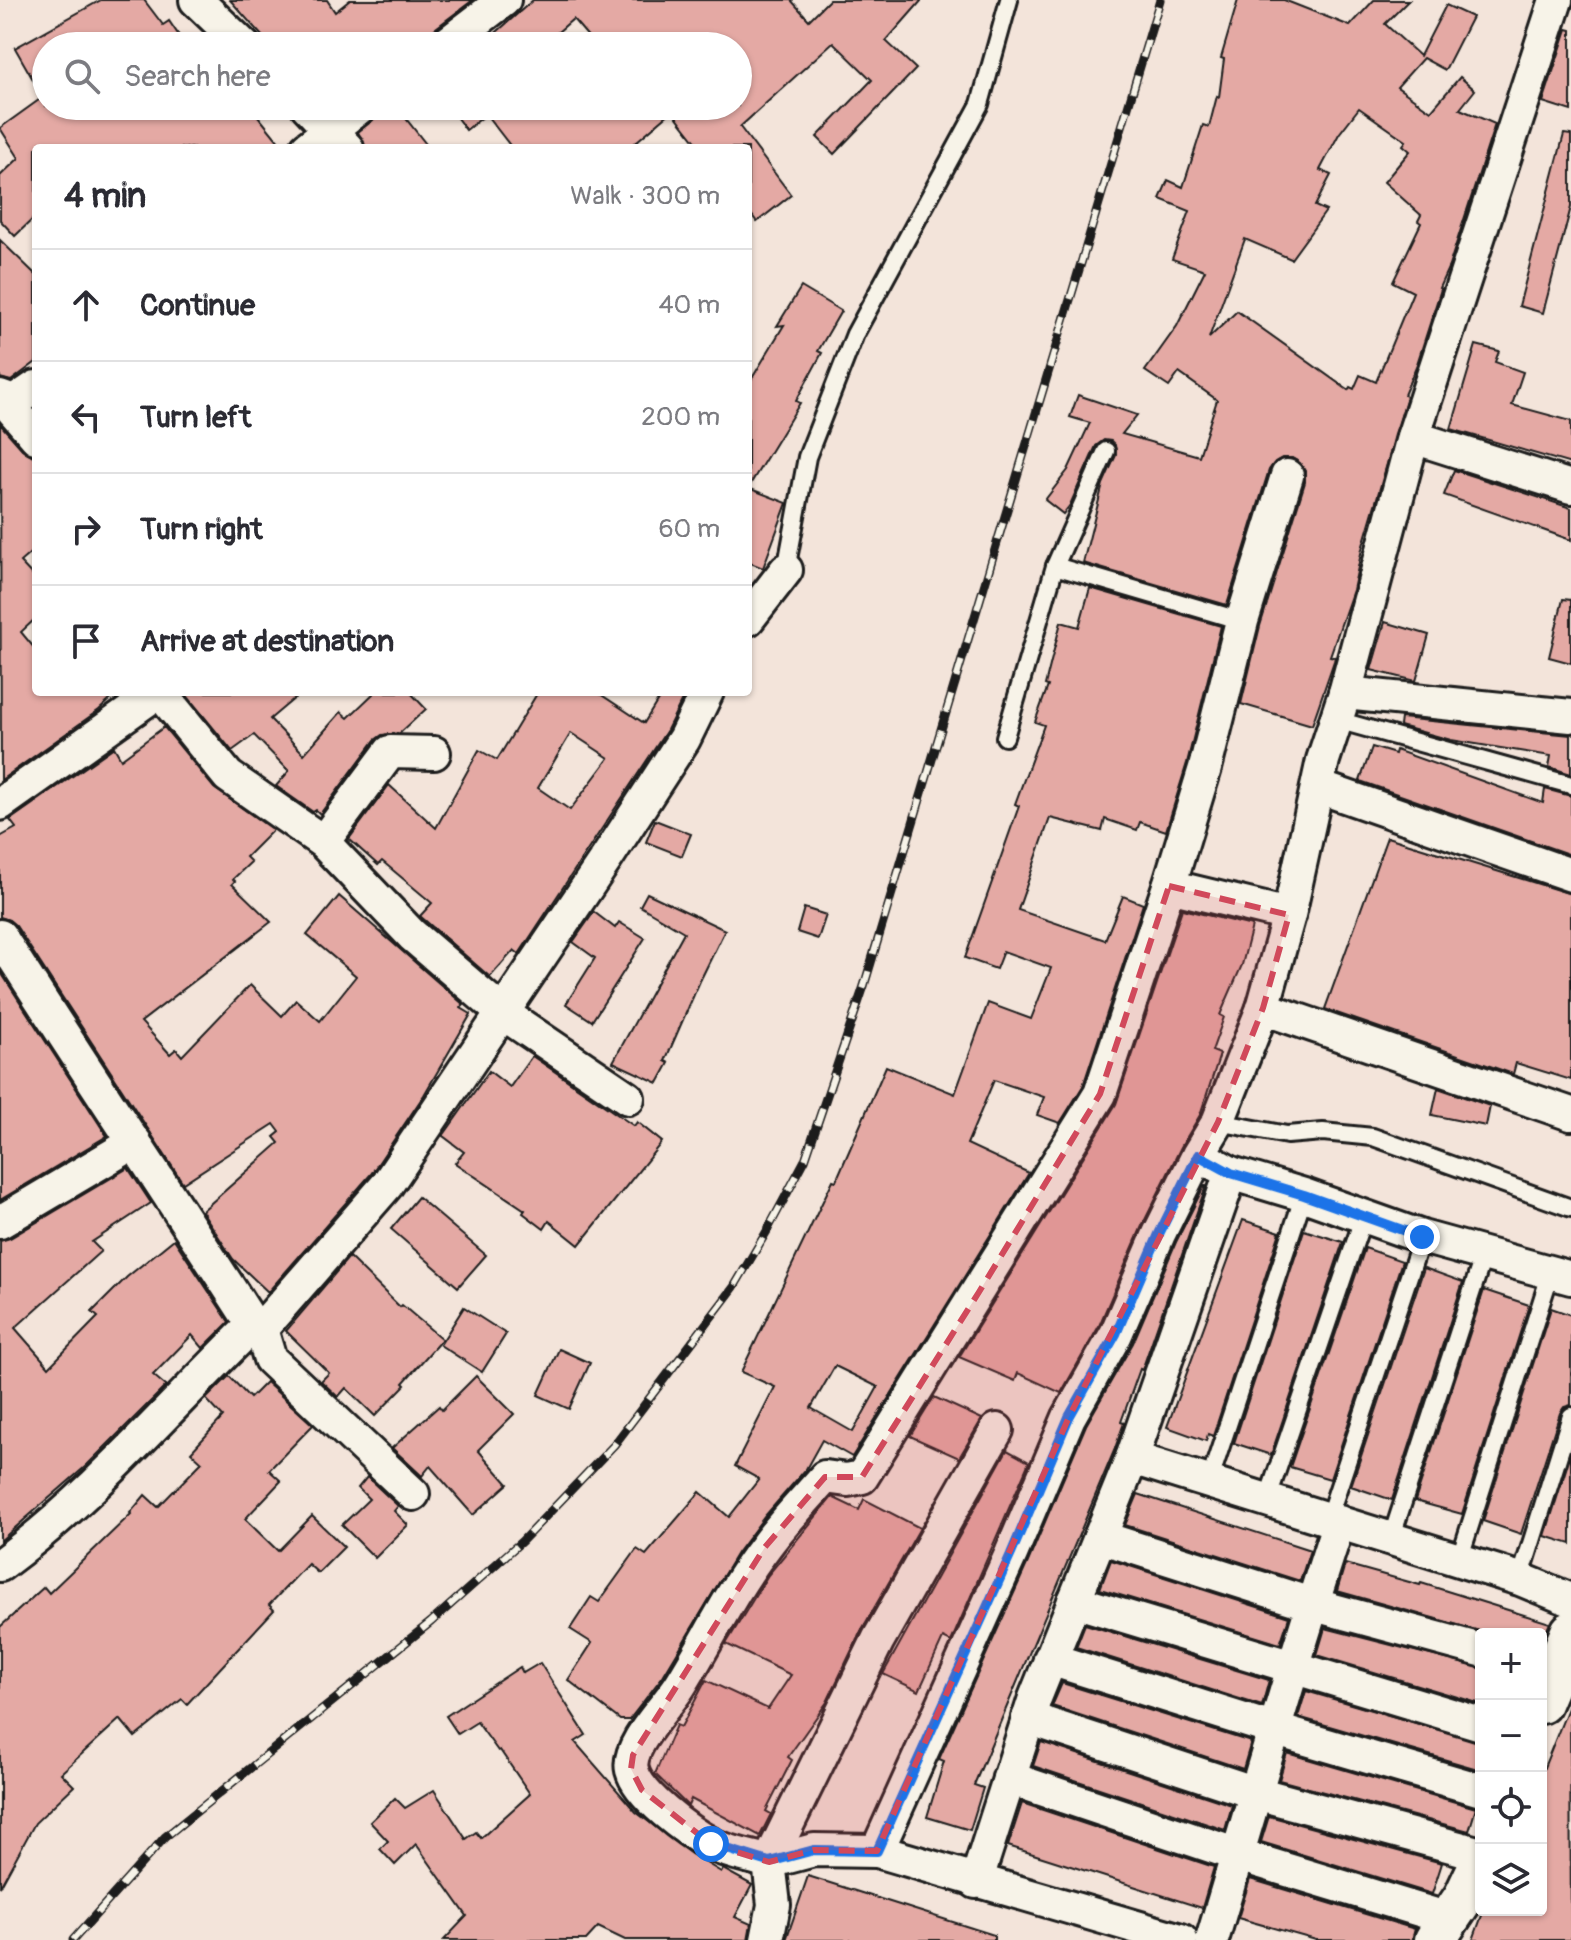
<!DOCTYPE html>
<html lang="en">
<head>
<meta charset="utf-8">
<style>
  :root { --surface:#fff; --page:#f7f7f7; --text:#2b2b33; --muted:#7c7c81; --line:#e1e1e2 }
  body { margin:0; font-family:Pangolin,sans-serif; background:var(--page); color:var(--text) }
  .controls { position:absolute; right:24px; bottom:24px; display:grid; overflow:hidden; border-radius:8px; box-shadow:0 2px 6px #0004 }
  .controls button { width:72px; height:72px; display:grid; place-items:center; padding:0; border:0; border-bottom:2px solid var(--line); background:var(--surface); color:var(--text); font:40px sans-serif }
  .stop { position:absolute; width:24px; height:24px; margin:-18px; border:6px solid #1a73e8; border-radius:50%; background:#fff }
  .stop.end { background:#1a73e8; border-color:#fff; box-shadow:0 2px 8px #0008 }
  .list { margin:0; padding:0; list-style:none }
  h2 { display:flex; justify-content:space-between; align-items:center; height:104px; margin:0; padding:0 32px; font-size:34px }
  h2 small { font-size:26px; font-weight:400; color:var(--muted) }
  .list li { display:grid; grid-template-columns:52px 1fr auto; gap:24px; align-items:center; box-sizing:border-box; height:112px; padding:0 32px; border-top:2px solid var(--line) }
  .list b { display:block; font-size:30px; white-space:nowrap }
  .list em { font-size:26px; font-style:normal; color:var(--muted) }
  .icon { flex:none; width:44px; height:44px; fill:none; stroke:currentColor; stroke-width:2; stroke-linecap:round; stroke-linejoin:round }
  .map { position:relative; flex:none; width:1571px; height:1940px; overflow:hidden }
  .search { position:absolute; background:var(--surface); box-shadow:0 2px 6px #0004; left:32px; top:32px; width:720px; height:88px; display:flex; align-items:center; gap:20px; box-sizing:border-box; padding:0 28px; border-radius:44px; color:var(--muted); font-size:30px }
  .panel { position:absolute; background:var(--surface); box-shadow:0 2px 6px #0004; left:32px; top:144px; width:720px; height:552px; border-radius:8px }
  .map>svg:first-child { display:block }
</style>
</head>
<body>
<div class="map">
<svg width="1571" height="1940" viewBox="0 0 1571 1940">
  <rect width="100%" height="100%" fill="#f3e4da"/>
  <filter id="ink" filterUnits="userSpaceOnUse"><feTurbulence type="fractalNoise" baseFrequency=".0125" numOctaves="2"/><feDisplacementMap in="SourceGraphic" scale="16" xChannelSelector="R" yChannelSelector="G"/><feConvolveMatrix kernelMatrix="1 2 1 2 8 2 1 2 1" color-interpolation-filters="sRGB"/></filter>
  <g filter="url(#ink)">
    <g fill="#e4a9a4" stroke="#1c1c1c" stroke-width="2" fill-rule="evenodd">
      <polygon points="101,0 144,0 163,25 169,21 186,46 46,46 46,106 250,106 284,148 36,148 36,216 15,236 0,220 0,176 19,158 0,128 43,97 15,48"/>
      <polygon points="230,0 327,0 335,12 350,0 473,0 432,31 422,46 271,46"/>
      <polygon points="533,0 791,0 809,20 829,0 922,0 886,41 916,69 834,154 817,137 872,80 833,42 740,127 791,195 757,222 748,210 748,148 701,148 672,111 629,148 512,148 488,117 502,106 738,106 738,46 596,46 573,19 542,46 481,46"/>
      <path d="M1238 0H1284L1350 26 1374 0H1409L1385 24 1420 56 1446 5 1472 17 1445 70 1423 58 1397 87 1431 111 1460 77 1475 90 1460 109 1495 124 1449 266 1439 288 1441 289 1417 364 1404 395 1407 396 1362 549 1353 590 1330 656 1335 657 1334 661 1312 725 1241 704 1260 626 1305 482V471L1300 463 1292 458H1282L1275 462 1269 470 1227 605 1083 563 1103 484 1116 455 1115 445 1111 441 1104 440 1096 446 1070 505 1063 514 1045 500 1068 470 1090 423 1070 417 1078 395 1137 415 1122 434 1199 456 1217 400 1179 373 1169 387 1145 371 1177 326 1205 270 1172 259 1190 211 1160 199 1168 180 1183 187 1203 125 1209 127 1217 96 1219 97 1224 59 1221 58ZM1359 108 1406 141 1403 145 1410 151 1384 182 1421 215 1418 221 1421 223 1393 282 1413 292 1376 382 1360 375 1354 389 1350 387 1348 390 1237 311 1209 338 1245 239 1291 259 1326 211 1315 206 1331 175 1320 170 1339 134Z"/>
      <polygon points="1567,29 1571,30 1571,111 1543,102"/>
      <polygon points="380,106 396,106 429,148 365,148 358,132 373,120"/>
      <polygon points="448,106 497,106 466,130"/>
      <polygon points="1564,134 1571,135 1571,207 1543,313 1519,306"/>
      <polygon points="0,240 36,275 36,362 11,381 0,378"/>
      <polygon points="801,287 841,311 818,351 822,353 796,401 800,403 748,488 787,503 763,568 748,562 748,385 784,325 777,326"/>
      <polygon points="1476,345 1499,351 1495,362 1523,372 1512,405 1571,421 1571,464 1451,429"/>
      <polygon points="0,424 22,449 36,458 36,548 20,562 36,579 36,618 21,632 36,650 36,692 119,692 99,710 1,780"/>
      <polygon points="1454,470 1571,508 1571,540 1444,495"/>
      <path d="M1090 588 1221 626 1187 763 1166 831 1140 822 1137 830 1105 819 1102 831 1050 818 1018 910 1105 940 1123 896 1143 904 1083 1086 1060 1123 1037 1115 1044 1097 994 1080 967 1144 1029 1173 852 1457 822 1440 806 1469 765 1516 737 1553 663 1676 629 1720H620L568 1680 592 1643 570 1629 591 1597 599 1602 637 1549 646 1555 700 1492 729 1517 759 1479 735 1466 775 1387 741 1372 833 1180 836 1181 886 1066 955 1094 988 1003 1031 1019 1051 968 1003 951 996 969 965 958 1019 806 1015 804 1044 725 1035 722 1048 686 1045 685 1061 622 1079 627ZM835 1366 878 1387 853 1432 811 1408Z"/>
      <polygon points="1563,599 1571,600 1571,663 1549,657"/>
      <polygon points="1385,622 1429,635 1416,681 1371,670"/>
      <polygon points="184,692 302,692 270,719 304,754 341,712 348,718 375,692 410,692 426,709 400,733 382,735 375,740 320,814 316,810 313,812 276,786 289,771 254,735 232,751"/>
      <path d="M538 692H597L644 723 663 692H686L667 730 519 954 514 950 490 977 420 916 432 903 382 861 378 865 349 839 389 785 436 828 479 750 497 760ZM571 733 609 758 570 810 538 788Z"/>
      <polygon points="1401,718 1571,735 1571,774 1549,767 1551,756 1451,740 1400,726"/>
      <polygon points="164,727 214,788 273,830 246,857 251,862 233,879 235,881 232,884 271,922 141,1022 170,1054 176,1049 182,1056 250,985 282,1016 296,1000 320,1021 356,976 307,935 339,896 464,1005 461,1008 471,1014 424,1095 371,1174 268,1292 233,1259 202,1211 279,1143 274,1137 280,1132 274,1124 183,1183 16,926 9,920 0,917 0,837 16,828 10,820 114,747 121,759"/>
      <polygon points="1372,747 1395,754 1396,750 1543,803 1545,789 1571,796 1571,855 1360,781"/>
      <polygon points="655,820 691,834 682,856 646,842"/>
      <polygon points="1387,837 1571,894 1571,1080 1516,1063 1513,1074 1325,1009"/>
      <polygon points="647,893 725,930 700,981 665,1061 669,1063 658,1083 613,1062 684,932 640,906"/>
      <polygon points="804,908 826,915 818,939 797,932"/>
      <polygon points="1182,909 1252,926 1242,965 1220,1015 1224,1017 1212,1051 1220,1054 1200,1115 1181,1147 1142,1226 1099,1326 1061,1393 1018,1373 1015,1381 959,1357 1116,1104"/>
      <polygon points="594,912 615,928 619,922 645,938 592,1021 566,1004 595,958 573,942"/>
      <polygon points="0,971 107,1136 0,1200"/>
      <polygon points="532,1056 634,1126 637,1122 662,1142 579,1245 549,1221 544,1229 523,1213 525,1210 455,1163 464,1152 443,1136 489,1071 510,1087"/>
      <polygon points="1438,1088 1490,1106 1486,1126 1432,1115"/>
      <polygon points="128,1168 151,1203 92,1242 101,1251 15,1328 49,1367 98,1317 92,1312 127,1277 174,1239 229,1322 203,1348 192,1335 153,1375 166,1386 86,1466 0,1541 0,1241 10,1238"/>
      <polygon points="1204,1186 1206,1186 1142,1370 1140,1369 1121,1422 1124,1423 1114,1451 974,1785 983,1788 970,1830 927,1817 944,1761 939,1759 1028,1562 1086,1425 1133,1343 1176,1242"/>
      <polygon points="418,1197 486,1255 458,1287 391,1229"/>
      <polygon points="1243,1220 1280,1232 1213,1436 1208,1434 1206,1441 1167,1427"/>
      <polygon points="1304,1230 1343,1242 1271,1455 1234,1443"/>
      <polygon points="1365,1248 1402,1261 1330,1479 1290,1467"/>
      <polygon points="349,1257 400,1307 402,1305 442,1339 403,1383 405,1385 375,1416 346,1388 338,1397 321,1381 329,1373 286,1331"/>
      <polygon points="1424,1268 1463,1282 1392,1500 1351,1486"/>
      <polygon points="1484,1290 1529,1305 1462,1514 1415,1501"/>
      <polygon points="464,1307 506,1334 482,1372 440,1345"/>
      <polygon points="1551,1308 1571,1315 1571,1405 1564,1407 1560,1413 1521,1534 1483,1521"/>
      <polygon points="559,1349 590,1363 569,1409 538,1395"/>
      <polygon points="229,1376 250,1398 266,1382 313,1425 269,1470 281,1481 245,1519 278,1551 312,1516 344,1547 318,1573 308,1564 269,1605 274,1610 187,1704 182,1699 135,1737 120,1719 61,1773 74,1786 35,1823 0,1887 0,1627 44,1587 49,1593 131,1514 130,1513 145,1495 158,1507 202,1462 191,1452 223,1417 206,1399"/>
      <polygon points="476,1376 514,1414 478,1450 508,1484 473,1515 430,1466 422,1476 392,1448 439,1406 442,1410"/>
      <polygon points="934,1397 982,1419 959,1458 910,1436"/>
      <polygon points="1007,1450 1029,1462 951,1642 943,1638 919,1691 883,1674"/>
      <polygon points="1571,1453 1571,1544 1545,1536"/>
      <polygon points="367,1477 398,1506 394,1511 408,1525 375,1558 342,1525 369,1499 358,1488"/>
      <polygon points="1138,1494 1310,1550 1300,1581 1125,1525"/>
      <polygon points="832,1497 859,1510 864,1499 920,1528 861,1631 827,1702 788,1757 792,1760 766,1811 771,1814 760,1836 691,1799 688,1806 655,1774 676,1725 681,1727 706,1680 768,1709 791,1675 726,1644 768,1575"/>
      <polygon points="1111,1560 1289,1617 1280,1644 1100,1589"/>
      <polygon points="1345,1564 1420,1585 1421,1583 1550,1623 1545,1634 1490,1634 1337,1591"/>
      <polygon points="1085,1624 1269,1680 1262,1706 1076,1647"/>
      <polygon points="1325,1628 1481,1668 1481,1704 1317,1655"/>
      <polygon points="540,1663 586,1735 575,1742 636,1812 691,1854 721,1872 723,1869 752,1885 735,1917 751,1924 748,1940 625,1940 598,1927 586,1940 444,1940 467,1916 416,1844 395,1865 380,1849 388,1841 370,1822 395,1798 405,1808 434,1790 466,1839 476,1832 481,1838 530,1794 500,1750 498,1751 477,1722 458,1734 446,1716 520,1667 523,1673"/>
      <polygon points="1062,1683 1251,1742 1243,1769 1052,1706"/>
      <polygon points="1306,1691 1481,1742 1481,1770 1298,1717"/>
      <polygon points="1570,1703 1571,1940 1473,1940 1484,1910 1541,1910 1541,1775"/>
      <polygon points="1041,1742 1232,1805 1225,1830 1033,1766"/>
      <polygon points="1287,1753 1476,1808 1469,1831 1279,1780"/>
      <polygon points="1022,1803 1214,1867 1202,1908 1008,1846"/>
      <polygon points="1269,1816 1442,1863 1432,1894 1261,1842"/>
      <polygon points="808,1876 994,1935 994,1940 786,1940"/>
      <polygon points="1250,1879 1415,1929 1412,1940 1316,1940 1238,1918"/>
    </g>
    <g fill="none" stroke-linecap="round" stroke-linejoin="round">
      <g stroke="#1c1c1c" stroke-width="22">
        <g id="service">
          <polyline points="1055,566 1242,621"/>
          <polyline points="786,570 807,457 855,334 980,104 1009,0"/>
          <polyline points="1337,720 1571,785"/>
          <polyline points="1005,737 1055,566 1106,451"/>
          <polyline points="1218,1122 1287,1135 1323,1132 1373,1137 1571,1208"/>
          <polyline points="1209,1482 1304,1195"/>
          <polyline points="1267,1500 1364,1216"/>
          <polyline points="1328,1519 1422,1237"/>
          <polyline points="1391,1539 1484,1254"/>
          <polyline points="1459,1560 1551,1272"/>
          <polyline points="1520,1579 1571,1416"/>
        </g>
      </g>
      <g stroke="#1c1c1c" stroke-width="38">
        <g id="minor">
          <polyline points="196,0 244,46"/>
          <polyline points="444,46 504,0"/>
          <polyline points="307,106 347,148"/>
          <polyline points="307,148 361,106"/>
          <polyline points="0,397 14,402 36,387"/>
          <polyline points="5,401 36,437"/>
          <polyline points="1413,437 1571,487"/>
          <polyline points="748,619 786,570"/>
          <polyline points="160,692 228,776 323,842 412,935 504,1014 628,1098"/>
          <polyline points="1345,693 1571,716"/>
          <polyline points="1319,787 1571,875"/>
          <polyline points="0,804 158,692"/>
          <polyline points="323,842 390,752 434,753"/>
          <polyline points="1169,886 1205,768 1242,621 1287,476"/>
          <path d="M0 936C83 1067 170 1195 253 1325L261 1329 270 1359 413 1494"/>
          <polyline points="1263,1008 1571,1114"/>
          <polyline points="1213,1163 1231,1173 1304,1195 1422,1237 1571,1278"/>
          <polyline points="0,1222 135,1142"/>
          <polyline points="261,1329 386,1186 608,856 684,739 707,692"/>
          <polyline points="1132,1458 1520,1579 1571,1600"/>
          <polyline points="1100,1537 1311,1604 1481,1650"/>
          <path d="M0 1565C94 1496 170 1406 253 1325"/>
          <polyline points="1074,1601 1481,1724"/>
          <polyline points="1050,1659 1276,1730 1481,1790"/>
          <polyline points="1028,1718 1256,1793 1481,1854"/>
          <polyline points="1009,1778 1238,1855 1449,1919"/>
          <polyline points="877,1851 1011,1554 1069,1417 1116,1334 1159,1234 1198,1155 1218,1122 1263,1008 1289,915 1323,760 1345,693 1413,437 1556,0"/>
          <polyline points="769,1862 878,1640 997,1430"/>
          <polyline points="769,1862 814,1850 877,1851 1181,1940"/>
          <polyline points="976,1882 1035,1698 1132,1458 1231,1173"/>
          <path d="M767 1940 774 1905 769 1862C750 1856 728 1853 711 1844 688 1832 638 1795 632 1770 626 1746 666 1707 679 1687 708 1641 731 1591 765 1547 783 1522 805 1500 825 1477L847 1480 862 1477 1100 1094 1169 886 1289 915"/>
          <path d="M1212 1940C1254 1801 1293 1660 1339 1522"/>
        </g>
      </g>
      <g stroke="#1c1c1c" stroke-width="46">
        <g id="tertiary">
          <polyline points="1541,1703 1571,1632"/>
          <polyline points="1435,1940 1464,1897 1481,1861"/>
        </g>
      </g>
      <use href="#service" stroke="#f7f3e8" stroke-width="16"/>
      <use href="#minor" stroke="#f7f3e8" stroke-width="32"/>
      <use href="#tertiary" stroke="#f7f3e8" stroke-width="40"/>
      <g stroke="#1c1c1c" stroke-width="9">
        <polyline id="rail" points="73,1940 165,1837 431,1622 522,1541 614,1445 734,1287 767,1231 805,1160 864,986 1160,0"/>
      </g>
      <use href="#rail" stroke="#f7f3e8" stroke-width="6" stroke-dasharray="18" stroke-linecap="butt"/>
    </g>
  </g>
  <g fill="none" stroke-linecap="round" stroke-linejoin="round" filter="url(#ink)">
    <polyline stroke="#1a73e8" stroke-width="10" points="711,1844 769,1862 814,1850 877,1851 1011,1554 1069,1417 1116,1334 1159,1234 1198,1155 1231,1173 1304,1195 1422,1237"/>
  </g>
  <path fill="#d1495b" fill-opacity="0.2" stroke="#d1495b" stroke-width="6" stroke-dasharray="16 10" stroke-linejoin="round" d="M1169 886 1289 915 1263 1008 1218 1122 1069 1417 877 1851 814 1850 769 1862 711 1844 642 1790 631 1769 633 1755 765 1547 825 1477H862L979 1292 1100 1094Z"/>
</svg>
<div class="controls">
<button>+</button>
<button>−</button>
<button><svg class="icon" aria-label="locate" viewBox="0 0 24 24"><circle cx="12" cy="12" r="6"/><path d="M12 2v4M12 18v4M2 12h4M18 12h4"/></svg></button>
<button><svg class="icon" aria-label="layers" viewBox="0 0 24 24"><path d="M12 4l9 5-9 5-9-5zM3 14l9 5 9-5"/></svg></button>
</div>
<div class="stop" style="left:711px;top:1844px"></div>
<div class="stop end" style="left:1422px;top:1237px"></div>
<div class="search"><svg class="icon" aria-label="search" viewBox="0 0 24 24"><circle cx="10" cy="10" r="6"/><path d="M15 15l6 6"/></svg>Search here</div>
<section class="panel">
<h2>4 min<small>Walk · 300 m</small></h2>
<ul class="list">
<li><svg class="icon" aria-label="ahead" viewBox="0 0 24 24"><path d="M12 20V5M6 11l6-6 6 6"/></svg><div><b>Continue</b></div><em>40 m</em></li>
<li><svg class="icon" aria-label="left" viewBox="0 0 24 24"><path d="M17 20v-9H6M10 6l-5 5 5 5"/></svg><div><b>Turn left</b></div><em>200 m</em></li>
<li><svg class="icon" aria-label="right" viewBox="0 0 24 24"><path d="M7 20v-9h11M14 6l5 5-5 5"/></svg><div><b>Turn right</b></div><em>60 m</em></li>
<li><svg class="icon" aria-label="arrive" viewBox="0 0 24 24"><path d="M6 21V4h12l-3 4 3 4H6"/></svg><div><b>Arrive at destination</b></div></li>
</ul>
</section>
</div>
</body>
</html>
